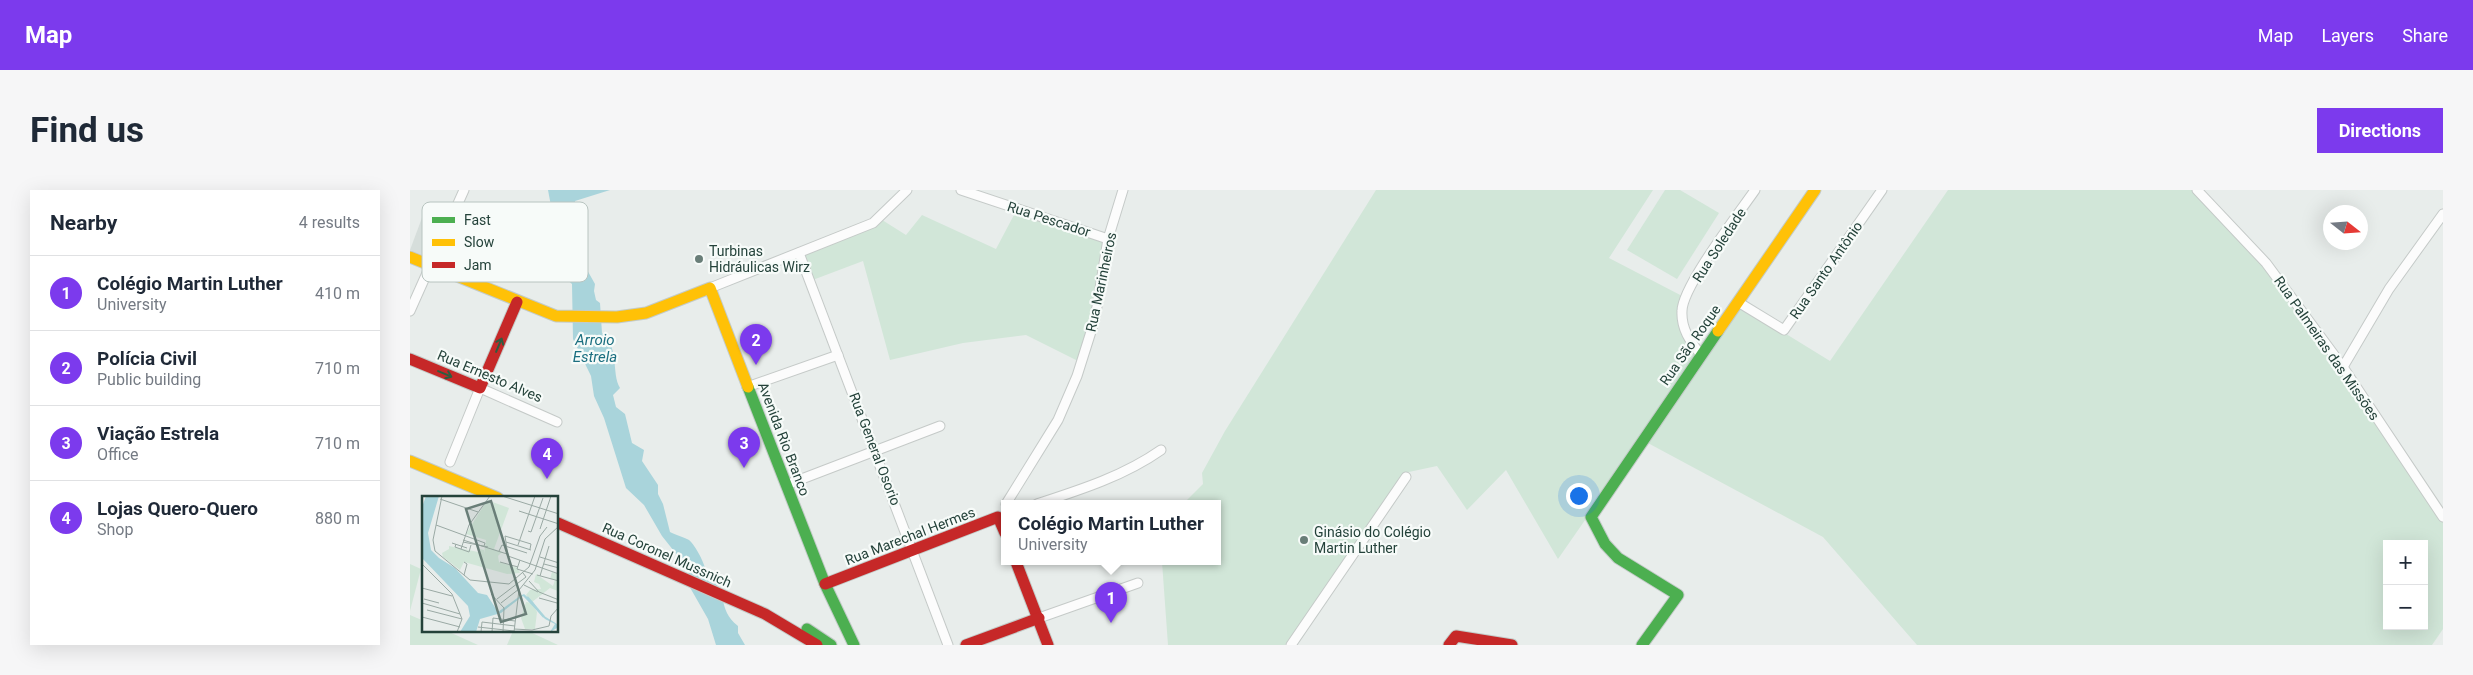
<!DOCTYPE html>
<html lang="en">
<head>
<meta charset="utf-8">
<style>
  :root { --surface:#fff; --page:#f6f6f7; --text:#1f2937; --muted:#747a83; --line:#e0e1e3; --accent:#7c3aed }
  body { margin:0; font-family:Roboto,sans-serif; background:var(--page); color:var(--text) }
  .controls { position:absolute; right:15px; bottom:15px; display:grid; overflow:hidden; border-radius:0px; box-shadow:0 5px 20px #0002 }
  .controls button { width:45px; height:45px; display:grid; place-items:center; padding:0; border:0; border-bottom:1px solid var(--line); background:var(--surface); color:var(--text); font:25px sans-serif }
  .compass { position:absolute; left:1913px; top:15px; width:45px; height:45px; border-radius:50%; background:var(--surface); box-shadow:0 5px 20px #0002; rotate:107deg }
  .you { position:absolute; left:1168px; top:305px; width:18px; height:18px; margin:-12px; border:4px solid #fff; border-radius:50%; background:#1a73e8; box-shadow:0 0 0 8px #1a73e833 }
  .badge { display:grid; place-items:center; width:32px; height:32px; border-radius:50%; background:var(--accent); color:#fff; font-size:16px; font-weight:700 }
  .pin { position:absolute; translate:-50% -41px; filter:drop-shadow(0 1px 2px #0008) }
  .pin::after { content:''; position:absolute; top:26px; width:18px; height:15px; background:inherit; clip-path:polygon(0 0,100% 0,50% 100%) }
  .popup { position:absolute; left:591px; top:310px; width:220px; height:65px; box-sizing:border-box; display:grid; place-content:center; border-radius:0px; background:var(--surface); filter:drop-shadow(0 1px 4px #0005); font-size:16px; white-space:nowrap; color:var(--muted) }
  .popup b { font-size:19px; color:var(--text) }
  .popup::after { content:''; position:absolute; left:50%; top:100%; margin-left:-10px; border:10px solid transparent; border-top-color:var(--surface) }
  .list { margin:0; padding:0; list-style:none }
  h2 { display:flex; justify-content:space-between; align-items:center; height:65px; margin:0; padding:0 20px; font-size:21px }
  h2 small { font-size:16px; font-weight:400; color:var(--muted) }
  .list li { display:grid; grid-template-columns:32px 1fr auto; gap:15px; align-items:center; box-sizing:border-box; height:75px; padding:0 20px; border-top:1px solid var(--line) }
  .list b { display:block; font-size:19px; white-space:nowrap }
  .list p { margin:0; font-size:16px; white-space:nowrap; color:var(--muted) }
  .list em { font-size:16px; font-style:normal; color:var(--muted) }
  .map { position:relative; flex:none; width:2033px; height:455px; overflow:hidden; border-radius:0px }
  header { display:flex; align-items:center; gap:30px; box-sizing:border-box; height:70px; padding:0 25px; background:var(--accent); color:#fff }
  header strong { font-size:24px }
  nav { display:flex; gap:28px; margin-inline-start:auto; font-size:18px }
  .intro { display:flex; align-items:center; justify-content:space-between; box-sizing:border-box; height:120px; padding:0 30px }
  h1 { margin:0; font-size:35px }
  .button { padding:12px 22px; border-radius:0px; background:var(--accent); color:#fff; font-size:18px; font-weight:700 }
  main { display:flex; gap:30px; padding:0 30px }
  aside { flex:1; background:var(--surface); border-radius:0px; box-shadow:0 5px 20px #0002 }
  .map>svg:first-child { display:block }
</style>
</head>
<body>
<header>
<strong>Map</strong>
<nav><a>Map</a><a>Layers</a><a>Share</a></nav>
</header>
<div class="intro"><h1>Find us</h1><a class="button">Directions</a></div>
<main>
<aside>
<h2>Nearby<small>4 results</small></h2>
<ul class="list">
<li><span class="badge">1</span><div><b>Colégio Martin Luther</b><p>University</p></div><em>410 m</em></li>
<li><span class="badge">2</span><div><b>Polícia Civil</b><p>Public building</p></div><em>710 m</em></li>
<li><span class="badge">3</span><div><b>Viação Estrela</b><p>Office</p></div><em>710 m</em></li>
<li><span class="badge">4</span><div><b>Lojas Quero-Quero</b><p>Shop</p></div><em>880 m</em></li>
</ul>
</aside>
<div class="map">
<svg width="2033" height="455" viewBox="0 0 2033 455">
  <rect width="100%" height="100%" fill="#e8edeb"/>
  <polygon fill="#d6dedb" points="13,25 34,34 20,68 0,60"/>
  <g fill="#d1e6d8" fill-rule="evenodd">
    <polygon points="966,0 1243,0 1199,68 1276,108 1275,143 1291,163 1148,369 1096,280 1057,320 1027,276 994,283 875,455 758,455 752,372 807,372 807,314 773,314 793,294 792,283 815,241"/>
    <polygon points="1255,0 1270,0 1309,23 1267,89 1217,60"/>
    <path d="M1538 0H1787L1856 73 2033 327V439L2022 455H1507L1413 347 1236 252 1329 115 1420 171ZM1977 354H2014V436H1977Z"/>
    <polygon points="605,23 698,49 672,173 616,145 553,153 480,170 453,71 400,91 389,63 469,28 496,45 512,25 586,59"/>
    <polygon points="0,374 11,379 0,421"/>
    <polygon points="0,425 14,431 14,441 37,441 68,455 0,455"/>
    <polygon points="103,441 118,441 148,455 97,455"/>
  </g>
  <path fill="#a9d4db" d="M138 0H200L165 11 167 45 173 65 172 71 185 94 184 101 186 110 190 113 192 143C210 158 201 183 210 198L203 205 206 217 215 224 222 253 234 260 232 271 248 295V304L253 314 260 342C265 345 274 347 279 350 286 356 295 374 296 382 320 401 306 419 328 436V443L335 455H306L298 429 278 394 279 380 252 346 234 315 216 298 194 228 184 206 181 186 163 149 162 94 151 84 153 66 141 58 139 51 141 16Z"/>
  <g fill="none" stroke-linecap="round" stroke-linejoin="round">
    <g stroke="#c5cac8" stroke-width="11">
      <g id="street">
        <polyline points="551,0 698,49"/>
        <polyline points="1787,0 1856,73 1933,177 2033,327"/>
        <polyline points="389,63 538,455"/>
        <polyline points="300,98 463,33 497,0"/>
        <polyline points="1328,112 1374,140 1472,0"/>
        <polyline points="0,121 54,0"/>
        <path d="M1291 165C1280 151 1271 139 1272 121 1272 97 1329 23 1345 0"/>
        <polyline points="1933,177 1979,99 2033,24"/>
        <polyline points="337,197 428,165"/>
        <polyline points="40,272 70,198 147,232"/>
        <polyline points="376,295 530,236"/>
        <polyline points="596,314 648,230 667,186 685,129 698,49 713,0"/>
        <path d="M627 314C670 300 714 286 751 260"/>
        <polyline points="629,428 728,393"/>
        <polyline points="881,455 996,287"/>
      </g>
    </g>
    <g stroke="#c3cbc8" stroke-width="13">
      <g id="fast">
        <polyline points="338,197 415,394 444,455"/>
        <polyline points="397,439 421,455"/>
        <polyline points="1232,455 1268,405 1208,368 1195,354 1181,327 1308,141"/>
      </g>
    </g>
    <g stroke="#c3cbc8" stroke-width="13">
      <g id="slow">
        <polyline points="0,67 146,126 207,127 236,123 300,98 338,197"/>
        <polyline points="1308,141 1405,0"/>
        <polyline points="0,271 88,308"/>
      </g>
    </g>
    <g stroke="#c3cbc8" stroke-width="13">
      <g id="jam">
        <polyline points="0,169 70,198 107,112"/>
        <polyline points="148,333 355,424 407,455"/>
        <polyline points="606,372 638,455"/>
        <polyline points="415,394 588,327 595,343"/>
        <polyline points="556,455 629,428"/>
        <polyline points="1039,455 1046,446 1102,455"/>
      </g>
    </g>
    <use href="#street" stroke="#fcfcfc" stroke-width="9"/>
    <use href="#fast" stroke="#4caf50" stroke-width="11"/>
    <use href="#slow" stroke="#ffc107" stroke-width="11"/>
    <use href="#jam" stroke="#c62828" stroke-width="11"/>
  </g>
  <defs><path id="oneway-shaft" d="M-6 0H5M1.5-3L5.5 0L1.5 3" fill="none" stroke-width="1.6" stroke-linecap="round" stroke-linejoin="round" transform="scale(1.25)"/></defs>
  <g stroke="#2e5d40">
    <use href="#oneway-shaft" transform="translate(89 155) rotate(-67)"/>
    <use href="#oneway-shaft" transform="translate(35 184) rotate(23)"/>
  </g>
  <g fill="#697e78" stroke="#f7fbf9" stroke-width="2">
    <circle cx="289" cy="69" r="5"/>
    <circle cx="894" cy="350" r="5"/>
  </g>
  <g text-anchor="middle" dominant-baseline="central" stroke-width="4.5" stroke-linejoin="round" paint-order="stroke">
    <g font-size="14" fill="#24423a" stroke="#f7fbf9">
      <text transform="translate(639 29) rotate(18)">Rua Pescador</text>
      <text transform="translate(1309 55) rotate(-57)">Rua Soledade</text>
      <text transform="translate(1416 80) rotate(-55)">Rua Santo Antônio</text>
      <text transform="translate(691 92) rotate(-78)">Rua Marinheiros</text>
      <text transform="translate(1280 155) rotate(-55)">Rua São Roque</text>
      <text transform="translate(1917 158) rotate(55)">Rua Palmeiras das Missões</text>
      <text transform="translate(80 186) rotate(23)">Rua Ernesto Alves</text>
      <text transform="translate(374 249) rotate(69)">Avenida Rio Branco</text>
      <text transform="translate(465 259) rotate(69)">Rua General Osorio</text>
      <text transform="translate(500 346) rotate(-21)">Rua Marechal Hermes</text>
      <text transform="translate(257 365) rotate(24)">Rua Coronel Mussnich</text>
    </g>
    <g font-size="14" fill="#24423a" stroke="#f7fbf9" text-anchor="start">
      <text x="299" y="61">Turbinas<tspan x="299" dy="16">Hidráulicas Wirz</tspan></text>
      <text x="904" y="342">Ginásio do Colégio<tspan x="904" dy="16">Martin Luther</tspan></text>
    </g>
    <g font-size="15" font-style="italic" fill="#1c6f80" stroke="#f7fbf9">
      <text x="185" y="150">Arroio<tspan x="185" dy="17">Estrela</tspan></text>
    </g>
  </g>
  <g transform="translate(12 306)">
    <rect width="136" height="136" fill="#e8edeb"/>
    <path d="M65 4 87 12 72 53 80 56 76 60 77 66 96 72 98 77 85 78 42 66 38 74 21 61 20 57 27 53V50L56 56 58 53 62 54V58L64 44 44 38ZM130 76 136 78V95L128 92 110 106 104 99 108 94 119 93 117 88 112 86 114 78 131 90 133 84 128 83ZM104 106 110 107 115 116 113 133H103L99 122Z" fill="#d1e6d8"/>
    <path d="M4 0H17L6 37 9 54 17 62 33 72 56 97 65 99 76 116 98 100 102 98 111 106 119 118 135 128V132L128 136 133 128 123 123 101 100 79 117 58 123 54 136H38L48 120 46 110 0 62V11Z" fill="#a9d4db"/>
    <path fill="none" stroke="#a9d4db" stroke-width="2.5" d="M105 101 122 121"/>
    <path fill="none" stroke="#9aa9a4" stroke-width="1" d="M20 0 11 44 13 55 48 84 87 88M80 0 137 18M18 3 56 16M97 15 137 28M14 29 63 47 62 50M118 33 129 0M106 35 109 36 121 2M41 44 85 58M41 46 66 51M84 46 109 54M30 47 45 52M34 48 33 51 47 56 49 49M96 49 113 0M39 53 47 29 68 0M108 53 109 48 83 40 86 60 137 78M77 55 80 49 105 57M118 61 137 67M98 64 95 73 111 78M42 66 45 68 42 79M78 66 96 71M0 68 30 98 40 123 35 136M122 68 137 72M115 79 137 85M118 80 127 50M107 85 117 96 137 104M87 88 107 71 118 40 125 31M102 89 116 96M0 92 30 100M69 98 82 112 81 136M117 102 135 107M2 103 17 107M75 103 104 81 101 77M0 107 38 118M79 107 97 93M5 114 40 123M0 121 38 131M56 131 92 135M92 133 110 134 127 130 129 120 137 111M59 136 60 126 93 130M70 136 71 122 93 125M92 136 97 94 113 74 123 43 137 30"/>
    <path fill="#697e78" fill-opacity="0.15" stroke="#697e78" stroke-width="2.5" d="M69 5 104 118 79 126 44 13Z"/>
    <rect width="136" height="136" fill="none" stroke="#24423a" stroke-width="2.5"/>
  </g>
  <rect x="12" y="12" width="166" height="80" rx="8" fill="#f7fbf9" stroke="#b8c4c0" stroke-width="1"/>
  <rect x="22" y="27" width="23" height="6" fill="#4caf50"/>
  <rect x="22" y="49" width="23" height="7" fill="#ffc107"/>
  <rect x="22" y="72" width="23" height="6" fill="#c62828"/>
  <g font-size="14" fill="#24423a">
    <text x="54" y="35">Fast</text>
    <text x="54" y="57">Slow</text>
    <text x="54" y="80">Jam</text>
  </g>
</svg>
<div class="controls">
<button>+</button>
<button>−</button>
</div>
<svg class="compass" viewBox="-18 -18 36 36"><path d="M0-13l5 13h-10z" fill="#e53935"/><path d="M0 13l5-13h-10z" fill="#747a83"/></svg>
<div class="you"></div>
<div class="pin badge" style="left:701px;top:433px">1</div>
<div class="popup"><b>Colégio Martin Luther</b>University</div>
<div class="pin badge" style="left:346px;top:175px">2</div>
<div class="pin badge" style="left:334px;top:278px">3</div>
<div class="pin badge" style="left:137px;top:289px">4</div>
</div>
</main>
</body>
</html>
